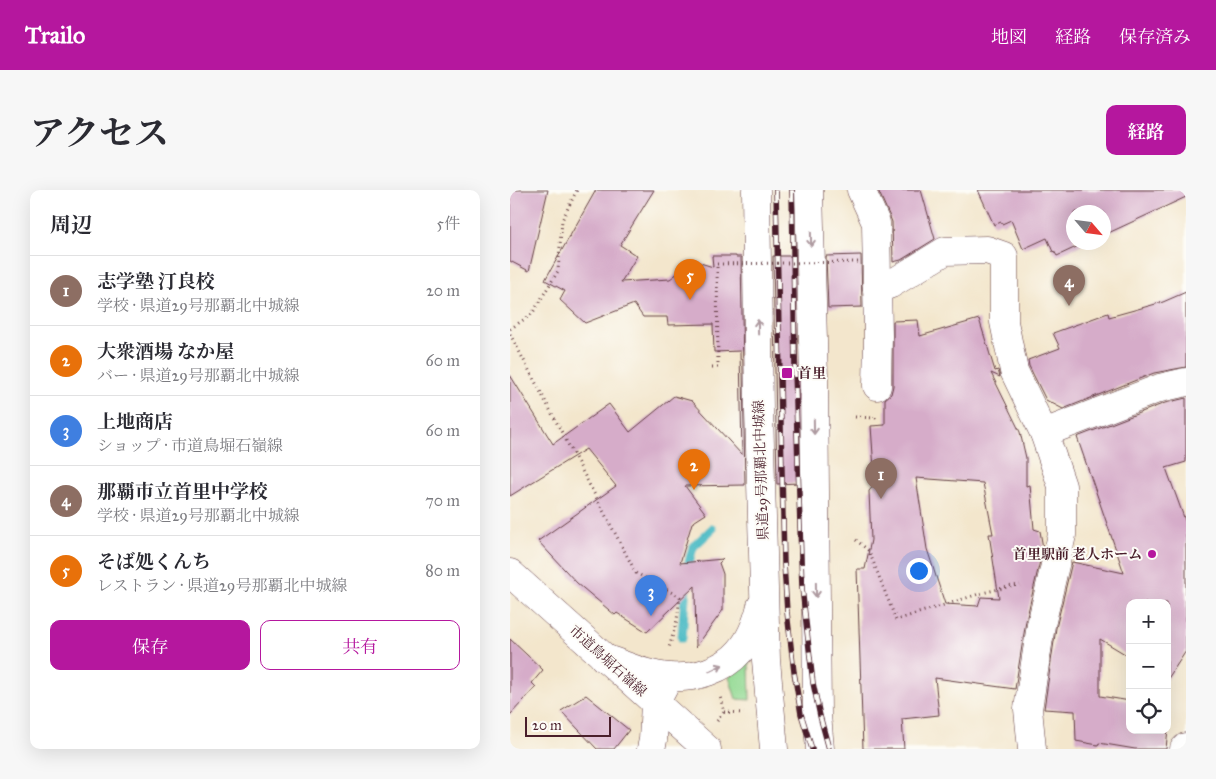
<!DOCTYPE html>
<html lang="ja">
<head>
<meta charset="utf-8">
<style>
  :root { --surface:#fff; --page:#f7f7f7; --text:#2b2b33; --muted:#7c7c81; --line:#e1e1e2; --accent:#b5179e }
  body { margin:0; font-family:"IM FELL Great Primer","Noto Serif JP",serif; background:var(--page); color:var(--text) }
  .controls { position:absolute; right:15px; bottom:15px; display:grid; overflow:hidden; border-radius:10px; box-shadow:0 5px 20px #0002 }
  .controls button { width:45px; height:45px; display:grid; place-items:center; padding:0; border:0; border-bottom:1px solid var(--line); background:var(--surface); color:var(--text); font:25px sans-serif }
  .compass { position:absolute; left:556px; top:15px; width:45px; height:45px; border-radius:50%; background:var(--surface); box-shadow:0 5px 20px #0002; rotate:118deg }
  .scale { position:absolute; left:15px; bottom:12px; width:86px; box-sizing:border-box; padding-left:5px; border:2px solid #4a1f2b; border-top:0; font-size:14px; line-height:18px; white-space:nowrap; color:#4a1f2b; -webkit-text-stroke:4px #fdfcf7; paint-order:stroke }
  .you { position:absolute; left:408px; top:380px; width:18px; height:18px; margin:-12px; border:4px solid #fff; border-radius:50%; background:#1a73e8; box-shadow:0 0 0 8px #1a73e833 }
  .badge { display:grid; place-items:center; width:32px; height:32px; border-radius:50%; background:var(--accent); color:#fff; font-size:16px; font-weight:700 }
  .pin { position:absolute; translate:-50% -41px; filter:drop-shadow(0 1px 2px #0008) }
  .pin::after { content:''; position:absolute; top:26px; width:18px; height:15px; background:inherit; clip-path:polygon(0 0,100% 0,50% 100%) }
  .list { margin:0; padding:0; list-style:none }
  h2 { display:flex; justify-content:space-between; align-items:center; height:65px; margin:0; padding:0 20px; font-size:21px }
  h2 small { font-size:16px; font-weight:400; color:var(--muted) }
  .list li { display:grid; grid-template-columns:32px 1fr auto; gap:15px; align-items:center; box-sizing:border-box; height:70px; padding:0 20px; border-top:1px solid var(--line) }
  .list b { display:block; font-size:19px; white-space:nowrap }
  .list p { margin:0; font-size:16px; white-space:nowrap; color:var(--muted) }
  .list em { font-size:16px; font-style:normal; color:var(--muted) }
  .actions { display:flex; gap:10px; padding:15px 20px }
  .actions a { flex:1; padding:11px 0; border:1px solid var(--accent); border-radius:10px; text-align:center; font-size:18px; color:var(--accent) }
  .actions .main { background:var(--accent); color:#fff }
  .icon { flex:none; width:28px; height:28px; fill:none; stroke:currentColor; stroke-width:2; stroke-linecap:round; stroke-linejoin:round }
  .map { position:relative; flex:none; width:676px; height:559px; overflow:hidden; border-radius:10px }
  header { display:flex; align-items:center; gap:30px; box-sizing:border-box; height:70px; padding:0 25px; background:var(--accent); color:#fff }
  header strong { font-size:24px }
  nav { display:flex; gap:28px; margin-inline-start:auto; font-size:18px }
  .intro { display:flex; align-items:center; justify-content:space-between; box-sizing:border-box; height:120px; padding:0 30px }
  h1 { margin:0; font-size:35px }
  .button { padding:12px 22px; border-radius:10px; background:var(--accent); color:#fff; font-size:18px; font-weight:700 }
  main { display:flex; gap:30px; padding:0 30px }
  aside { flex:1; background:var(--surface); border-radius:10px; box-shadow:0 5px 20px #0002 }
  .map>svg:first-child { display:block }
</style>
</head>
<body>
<header>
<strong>Trailo</strong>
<nav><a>地図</a><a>経路</a><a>保存済み</a></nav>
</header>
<div class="intro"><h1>アクセス</h1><a class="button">経路</a></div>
<main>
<aside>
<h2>周辺<small>5件</small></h2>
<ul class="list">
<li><span class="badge" style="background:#8d6e63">1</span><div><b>志学塾 汀良校</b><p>学校 · 県道29号那覇北中城線</p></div><em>20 m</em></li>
<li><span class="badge" style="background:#e8710a">2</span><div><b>大衆酒場 なか屋</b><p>バー · 県道29号那覇北中城線</p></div><em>60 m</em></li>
<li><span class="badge" style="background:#3f7fe0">3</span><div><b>上地商店</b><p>ショップ · 市道鳥堀石嶺線</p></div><em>60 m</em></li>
<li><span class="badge" style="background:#8d6e63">4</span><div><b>那覇市立首里中学校</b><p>学校 · 県道29号那覇北中城線</p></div><em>70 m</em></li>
<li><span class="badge" style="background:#e8710a">5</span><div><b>そば処くんち</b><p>レストラン · 県道29号那覇北中城線</p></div><em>80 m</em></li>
</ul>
<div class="actions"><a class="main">保存</a><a>共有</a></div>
</aside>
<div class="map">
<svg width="676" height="559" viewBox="0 0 676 559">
  <rect width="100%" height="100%" fill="#fdfcf7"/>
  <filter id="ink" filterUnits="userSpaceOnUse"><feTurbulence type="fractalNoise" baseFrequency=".02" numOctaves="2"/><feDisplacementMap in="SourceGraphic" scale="10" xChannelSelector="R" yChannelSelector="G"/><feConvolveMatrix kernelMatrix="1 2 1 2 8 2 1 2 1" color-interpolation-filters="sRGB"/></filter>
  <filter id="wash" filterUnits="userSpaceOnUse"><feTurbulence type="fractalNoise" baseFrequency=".0096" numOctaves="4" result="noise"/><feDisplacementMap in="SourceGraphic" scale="20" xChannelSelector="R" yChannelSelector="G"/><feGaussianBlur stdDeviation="1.12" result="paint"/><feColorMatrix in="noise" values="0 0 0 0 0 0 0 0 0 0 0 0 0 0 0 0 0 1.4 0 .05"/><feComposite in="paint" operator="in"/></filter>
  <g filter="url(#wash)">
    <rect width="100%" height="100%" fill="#f3e6cc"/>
    <polygon fill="#94da94" stroke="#6f7c60" points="238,469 239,472 240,510 226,509 219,487"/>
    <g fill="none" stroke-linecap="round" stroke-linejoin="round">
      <polyline stroke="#4dbbc5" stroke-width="9" points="172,448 177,380 183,357 202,339"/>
    </g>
    <g id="blocks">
      <g fill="#d6acc9" fill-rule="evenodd">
        <polygon points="0,0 38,0 19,81 0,71"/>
        <polygon points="86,0 144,0 110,55 127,66 111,92 160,89 184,71 203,77 202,66 226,66 226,67 231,67 235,295 175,296 196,324 182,333 170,373 213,369 209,373 213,384 213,420 186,457 185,396 137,442 107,423 105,425 67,393 28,351 106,296 76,259 0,306 0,185 43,254 99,214 120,242 164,206 182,211 232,265 230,161 204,162 203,134 158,135 157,127 133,127 124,114 75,133 50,110 55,101 35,90"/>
        <polygon points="368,0 411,0 425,49 391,70 383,72 382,32 380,27"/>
        <polygon points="468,0 676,0 676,7 594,45 594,22 564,22 564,52 577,52 547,66 544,61 543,62 537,48 513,59 501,30 492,34 491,32 484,35"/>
        <polygon points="351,65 352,117 318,118 316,66"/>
        <polygon points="263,66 285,66 288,189 289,293 267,294"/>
        <polygon points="676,102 676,177 644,183 553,219 536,210 519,176 518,170 550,158 543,143 598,123 599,127 653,112"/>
        <path d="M469 129 485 181 488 180 490 187 481 183 510 242 516 268V296L520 295 524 339 530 341 533 358 516 431 505 499 425 488 429 525 392 529 394 559H353L347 379H355L361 350 359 301 365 294 361 236 375 235V209L381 204 383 196V131L408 130 410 146ZM406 288 473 293 483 344H479L489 408 471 407 468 416 435 414 417 359Z"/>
        <polygon points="676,208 676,272 656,278 676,333 676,461 657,490 657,413 620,413 620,467 590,449 590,506 620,511 620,540 657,540 657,517 660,517 656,559 625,559 589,553 588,555 566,551 565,521 534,519 546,438 562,372 614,383 567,247 655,213"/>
        <polygon points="0,449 33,480 22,493 26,497 0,525"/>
        <polygon points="76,505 119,540 104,559 87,559 51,521"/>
      </g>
    </g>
  </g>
  <g filter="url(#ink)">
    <use href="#blocks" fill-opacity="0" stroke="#633d43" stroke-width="1"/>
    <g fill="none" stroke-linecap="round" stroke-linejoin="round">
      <g stroke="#633d43" stroke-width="29">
        <g id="minor">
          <polyline points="351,0 366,33 368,146 367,196"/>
          <polyline points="367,99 381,94 435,61 477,60 494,66 494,132 504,181 534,243 552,296 552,345 531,435 518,519 522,559"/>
          <polyline points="534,243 650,198 676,192"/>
          <polyline points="141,559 143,550 145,514 155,495"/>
          <polyline points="674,559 676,557"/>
        </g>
      </g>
      <g stroke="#633d43" stroke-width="29">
        <polyline id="tertiary" points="0,383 197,559"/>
      </g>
      <g stroke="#633d43" stroke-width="29">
        <g id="primary">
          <polyline points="246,0 249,221 256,470 264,559"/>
          <polyline points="299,0 304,189 307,525 310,559"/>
          <path d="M94 468C115 475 138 486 160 487 184 489 214 480 230 461 241 449 247 432 251 416"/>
        </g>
      </g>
      <g stroke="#633d43" stroke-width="3" stroke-dasharray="1 4" stroke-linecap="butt">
        <polyline points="0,139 22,124 48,81 52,30 67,0"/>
        <polyline points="0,144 126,383 170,407 167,430 159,458"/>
        <polyline points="202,177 208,177 207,74"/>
        <polyline points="345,227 365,228 365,224"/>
        <polyline points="346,350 359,361 386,430 472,403 502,396 510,395"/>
        <polyline points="214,522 234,523"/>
        <polyline points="207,531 214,522 210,506"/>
      </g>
      <use href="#minor" stroke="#fff" stroke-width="28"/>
      <use href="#tertiary" stroke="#fff" stroke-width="28"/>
      <use href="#primary" stroke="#fff" stroke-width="28"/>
      <g stroke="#4a1f2b" stroke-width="5.5">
        <g id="rail">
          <polyline points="266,0 274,374 277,422 284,482 291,524 302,559"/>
          <polyline points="282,0 285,181 292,398 303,493 310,526 319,559"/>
        </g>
      </g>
      <use href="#rail" stroke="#fdfcf7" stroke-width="4" stroke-dasharray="11" stroke-linecap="butt"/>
      <g stroke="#633d43" stroke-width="3" stroke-dasharray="1 4" stroke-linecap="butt">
        <polyline points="207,74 349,72"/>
        <polyline points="248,143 250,143"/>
      </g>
    </g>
    <defs><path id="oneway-shaft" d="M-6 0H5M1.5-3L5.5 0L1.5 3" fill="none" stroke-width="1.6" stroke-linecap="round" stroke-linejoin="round" transform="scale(1.25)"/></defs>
    <g stroke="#ae9aa0">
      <use href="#oneway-shaft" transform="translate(301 49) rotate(89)"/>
      <use href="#oneway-shaft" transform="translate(248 137) rotate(-91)"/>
      <use href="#oneway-shaft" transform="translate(304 237) rotate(89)"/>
      <use href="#oneway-shaft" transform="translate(306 400) rotate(89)"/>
      <use href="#oneway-shaft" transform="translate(206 478) rotate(-26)"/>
    </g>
  </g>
  <g fill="#b5179e" stroke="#fdfcf7" stroke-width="2">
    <rect x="271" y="177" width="12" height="12" rx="2.5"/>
    <circle cx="642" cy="364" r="5"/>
  </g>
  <g text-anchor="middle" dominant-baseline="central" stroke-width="4" stroke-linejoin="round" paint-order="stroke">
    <g font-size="14" font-weight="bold" fill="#4a1f2b" stroke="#fdfcf7" text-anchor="start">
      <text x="288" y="183">首里</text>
      <text x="632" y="364" text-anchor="end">首里駅前 老人ホーム</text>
    </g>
    <g font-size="14" fill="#4a1f2b" stroke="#fdfcf7">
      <text transform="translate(251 280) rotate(-92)">県道29号那覇北中城線</text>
      <text transform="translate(98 471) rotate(42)">市道鳥堀石嶺線</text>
    </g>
  </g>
</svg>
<div class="controls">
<button>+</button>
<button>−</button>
<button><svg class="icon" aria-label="locate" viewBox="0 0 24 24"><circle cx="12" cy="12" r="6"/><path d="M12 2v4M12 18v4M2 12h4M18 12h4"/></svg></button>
</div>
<svg class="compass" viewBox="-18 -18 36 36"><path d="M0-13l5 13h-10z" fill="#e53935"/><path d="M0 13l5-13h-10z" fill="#7c7c81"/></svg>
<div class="scale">20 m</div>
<div class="you"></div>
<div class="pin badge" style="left:371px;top:309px;background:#8d6e63">1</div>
<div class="pin badge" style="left:184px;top:300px;background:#e8710a">2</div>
<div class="pin badge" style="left:141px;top:426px;background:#3f7fe0">3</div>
<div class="pin badge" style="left:559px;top:116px;background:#8d6e63">4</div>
<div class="pin badge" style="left:180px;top:110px;background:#e8710a">5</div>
</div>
</main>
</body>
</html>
